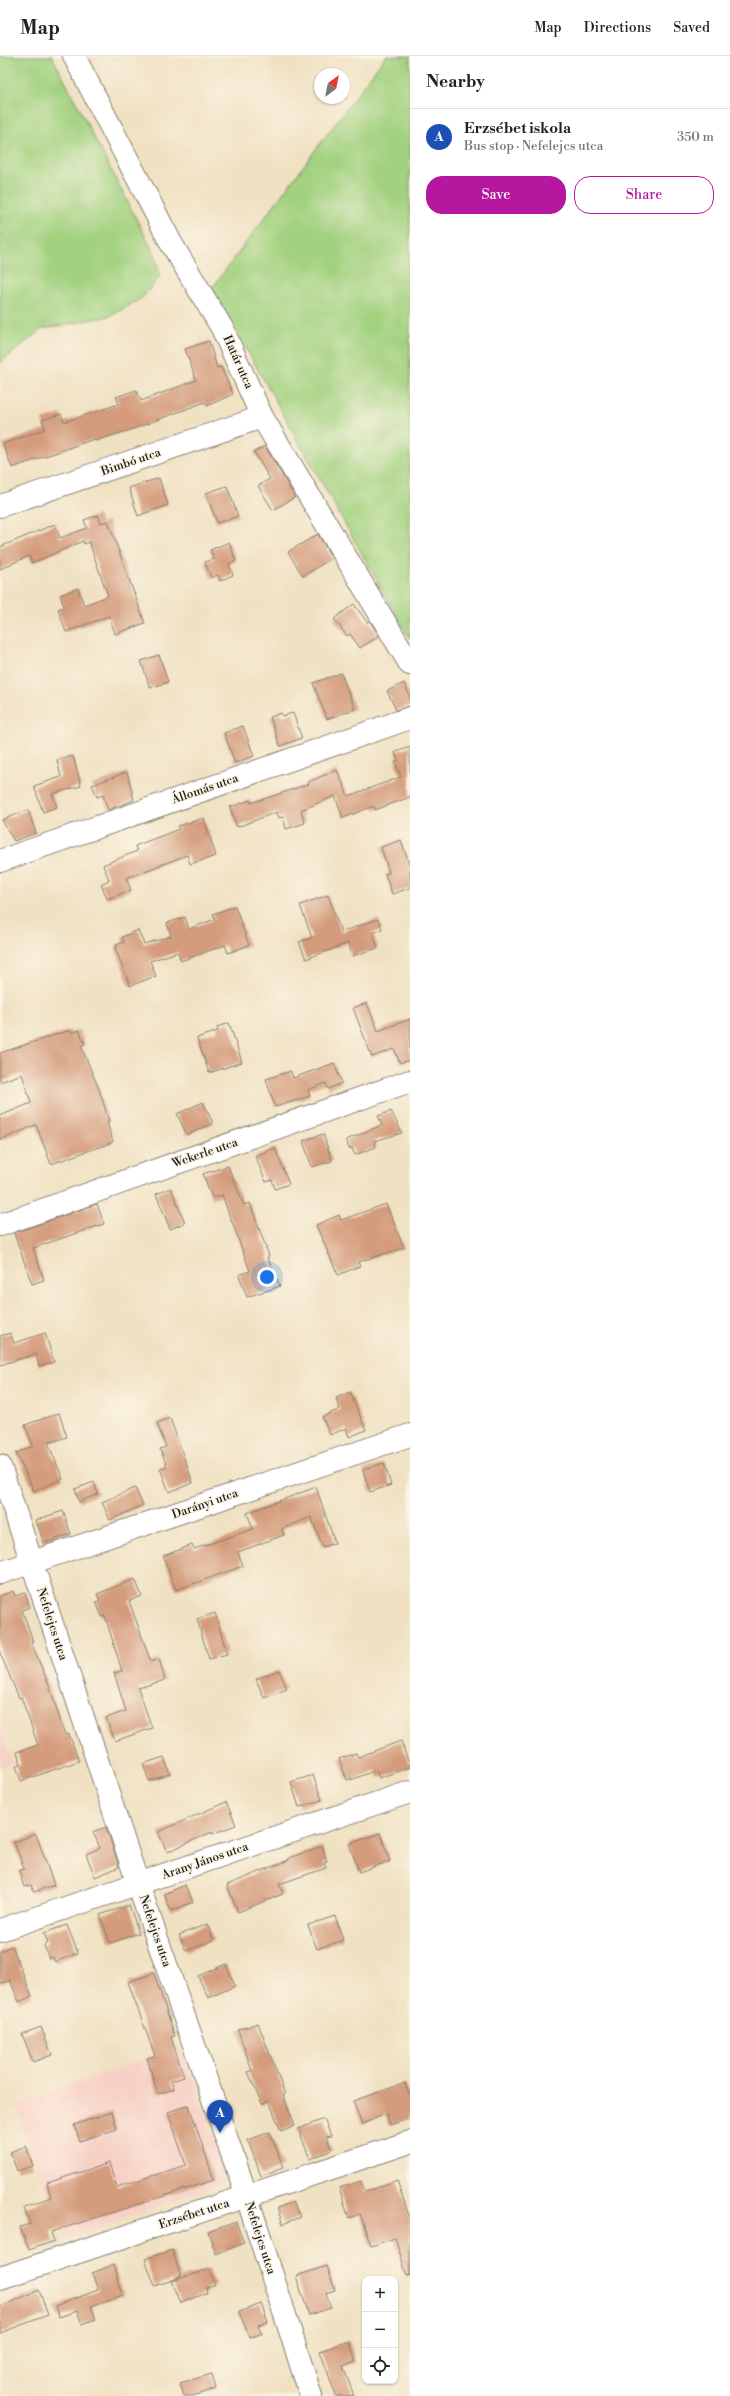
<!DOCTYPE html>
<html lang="en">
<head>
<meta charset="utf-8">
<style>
  :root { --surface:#fff; --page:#f2f2f2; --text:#222; --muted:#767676; --line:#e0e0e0; --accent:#b5179e }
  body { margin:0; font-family:"Libre Bodoni",serif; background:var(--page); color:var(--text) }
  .controls { position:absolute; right:12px; bottom:12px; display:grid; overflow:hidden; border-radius:8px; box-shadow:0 1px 3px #0004 }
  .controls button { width:36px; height:36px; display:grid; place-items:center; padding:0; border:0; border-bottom:1px solid var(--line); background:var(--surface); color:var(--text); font:20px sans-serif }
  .compass { position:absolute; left:314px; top:12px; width:36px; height:36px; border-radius:50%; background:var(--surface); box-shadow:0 1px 3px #0004; rotate:32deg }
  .you { position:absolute; left:267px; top:1221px; width:14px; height:14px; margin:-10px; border:3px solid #fff; border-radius:50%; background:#1a73e8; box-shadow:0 0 0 6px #1a73e833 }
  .badge { display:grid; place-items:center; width:26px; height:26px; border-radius:50%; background:var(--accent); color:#fff; font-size:13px; font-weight:700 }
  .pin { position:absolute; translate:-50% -33px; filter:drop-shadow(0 1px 2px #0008) }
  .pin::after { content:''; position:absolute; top:21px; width:14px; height:12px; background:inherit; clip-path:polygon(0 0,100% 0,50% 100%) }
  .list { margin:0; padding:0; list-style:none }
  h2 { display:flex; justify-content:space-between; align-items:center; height:52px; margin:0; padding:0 16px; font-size:17px }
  h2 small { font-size:13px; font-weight:400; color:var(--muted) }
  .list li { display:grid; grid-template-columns:26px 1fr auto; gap:12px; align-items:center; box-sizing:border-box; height:56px; padding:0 16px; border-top:1px solid var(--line) }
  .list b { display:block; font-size:15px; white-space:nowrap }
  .list p { margin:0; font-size:13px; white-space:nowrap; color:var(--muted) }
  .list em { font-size:13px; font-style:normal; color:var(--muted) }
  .actions { display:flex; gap:8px; padding:12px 16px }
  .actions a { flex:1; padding:9px 0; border:1px solid var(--accent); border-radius:16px; text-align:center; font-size:14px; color:var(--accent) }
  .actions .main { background:var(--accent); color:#fff }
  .icon { flex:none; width:22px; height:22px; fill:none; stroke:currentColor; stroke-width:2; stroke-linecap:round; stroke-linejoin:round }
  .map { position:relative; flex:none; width:410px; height:2340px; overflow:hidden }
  header { display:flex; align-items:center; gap:24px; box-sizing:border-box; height:56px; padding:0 20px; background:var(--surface); border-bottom:1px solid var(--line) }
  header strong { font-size:19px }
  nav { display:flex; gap:22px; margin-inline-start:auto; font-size:14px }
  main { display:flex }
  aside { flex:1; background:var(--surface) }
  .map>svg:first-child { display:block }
</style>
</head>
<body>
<header>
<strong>Map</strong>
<nav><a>Map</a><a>Directions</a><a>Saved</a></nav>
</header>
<main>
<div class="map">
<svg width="410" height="2340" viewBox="0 0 410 2340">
  <rect width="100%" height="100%" fill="#fcf5e5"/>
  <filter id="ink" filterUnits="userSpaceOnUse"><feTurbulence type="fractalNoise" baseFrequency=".025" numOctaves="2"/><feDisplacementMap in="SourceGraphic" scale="8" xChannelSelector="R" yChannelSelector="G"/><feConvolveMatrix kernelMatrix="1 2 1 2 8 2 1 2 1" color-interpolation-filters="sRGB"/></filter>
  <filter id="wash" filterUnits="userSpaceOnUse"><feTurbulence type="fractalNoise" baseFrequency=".012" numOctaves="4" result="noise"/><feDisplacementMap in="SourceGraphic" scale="16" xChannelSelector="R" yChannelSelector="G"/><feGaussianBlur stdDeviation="0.9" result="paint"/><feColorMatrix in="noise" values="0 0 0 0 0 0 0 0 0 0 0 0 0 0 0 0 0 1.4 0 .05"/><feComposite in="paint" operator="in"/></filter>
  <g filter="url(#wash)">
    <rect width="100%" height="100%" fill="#f0e1c2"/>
    <g fill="#f7d1c6">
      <polygon points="0,1671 13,1707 0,1712"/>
      <polygon points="180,1990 229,2125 65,2184 15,2049"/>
    </g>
    <g fill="#a2d17f" stroke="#5f764e">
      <polygon points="0,0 52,0 155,199 160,221 142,242 110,260 42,273 0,307"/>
      <polygon points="386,0 410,0 410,583 212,232"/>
    </g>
    <g id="blocks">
      <g fill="#d49b7b">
        <polygon points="209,285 217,312 221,311 233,338 207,350 205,346 133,373 95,385 94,383 12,412 3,388 45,373 42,364 61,358 64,366 119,348 116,341 136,334 141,345 196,324 185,293"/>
        <polygon points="265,390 295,441 273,454 258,430 270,423 254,396"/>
        <polygon points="159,422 168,449 138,460 129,432"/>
        <polygon points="227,430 238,460 217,467 206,437"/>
        <polygon points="98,459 101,467 108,465 145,567 115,578 109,560 66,576 58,553 64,551 60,539 78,532 84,549 108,540 89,486 84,488 83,485 32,507 29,500 0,513 0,491 55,468 60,482 87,472 84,464"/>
        <polygon points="318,478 332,502 303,520 288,496"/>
        <polygon points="229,486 236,505 229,508 233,519 220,525 218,519 211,522 205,506 214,503 210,494"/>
        <polygon points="354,548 367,566 370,565 379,580 360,592 350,578 347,580 334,563"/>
        <polygon points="159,599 168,626 150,632 141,605"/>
        <polygon points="341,617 355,653 327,663 313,627"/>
        <polygon points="404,627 410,640 410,650 396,654 387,635"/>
        <polygon points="281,657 283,660 293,657 302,682 280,690 270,661"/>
        <polygon points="243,670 254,700 235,707 224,677"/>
        <polygon points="410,691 410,741 375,754 374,750 343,762 335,740 301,754 305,767 286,773 283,761 279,762 277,756 237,771 230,751 250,744 251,747 309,728 308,726 337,714 348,740 401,721 395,706 398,705 395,696"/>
        <polygon points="73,700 81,730 52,738 57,751 43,756 34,730 61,721 57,704"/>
        <polygon points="127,716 134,744 108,754 103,739 97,741 92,729"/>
        <polygon points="28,754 36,777 14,785 2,764"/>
        <polygon points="204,762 216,800 190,808 187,799 126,822 131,834 107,843 101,828 109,824 103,809 137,795 135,790 179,773 178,770"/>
        <polygon points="401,784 410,810 410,832 392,838 385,818 389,817 381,791"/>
        <polygon points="328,839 341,876 378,863 382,873 373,877 378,892 352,900 348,887 306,903 299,886 312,882 300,849"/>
        <polygon points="235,850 249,889 228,897 225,889 181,905 178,896 150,905 156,920 130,930 115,892 117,892 116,889 124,886 122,881 138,874 144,888 171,880 167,867 185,861 189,873 215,863 213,858"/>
        <polygon points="367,947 378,975 410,963 410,1004 400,1007 394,993 372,1001 353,952"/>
        <polygon points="229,967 242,1006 209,1017 197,982 218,975 217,971"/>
        <polygon points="70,974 71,977 79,974 85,988 81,990 99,1033 109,1065 107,1066 113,1086 51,1108 36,1069 0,1084 0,1060 31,1047 22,1018 0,1026 0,997"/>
        <polygon points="334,1007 342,1027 328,1033 326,1027 308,1034 310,1040 275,1051 266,1023 291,1015 293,1022"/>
        <polygon points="203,1046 213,1067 187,1079 177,1058"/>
        <polygon points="391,1055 402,1077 374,1085 376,1091 355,1099 352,1092 349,1093 346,1084 382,1069 378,1060"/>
        <polygon points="323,1078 332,1105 312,1111 303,1085"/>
        <polygon points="275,1092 289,1128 275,1133 272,1124 266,1126 255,1100"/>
        <polygon points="228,1110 244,1149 250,1147 269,1200 267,1201 280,1230 247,1241 239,1219 250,1215 222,1139 212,1142 203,1118"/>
        <polygon points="171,1132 185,1167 170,1173 156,1138"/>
        <polygon points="97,1148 104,1168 33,1192 44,1224 32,1228 14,1177"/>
        <polygon points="386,1148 404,1192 358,1206 360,1210 338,1219 316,1169 339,1159 341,1164"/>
        <polygon points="10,1277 14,1287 45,1277 54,1306 39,1310 36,1298 0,1309 0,1280"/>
        <polygon points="350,1336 366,1374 349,1381 346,1372 330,1379 322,1361 340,1353 336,1342"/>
        <polygon points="59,1357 67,1381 48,1387 63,1423 34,1435 16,1397 33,1390 25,1369"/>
        <polygon points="170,1362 193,1427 169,1436 160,1412 167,1410 160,1393 166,1391 157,1367"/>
        <polygon points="384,1407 391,1429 370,1436 363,1414"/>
        <polygon points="94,1426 98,1438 79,1446 75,1433"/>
        <polygon points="316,1431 335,1487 323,1491 311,1461 282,1473 284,1479 238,1496 243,1510 176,1534 163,1500 192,1489 194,1493 253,1473 247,1457"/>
        <polygon points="135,1432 143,1449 110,1464 102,1446"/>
        <polygon points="63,1455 71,1478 44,1487 36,1464"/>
        <polygon points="135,1523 142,1540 129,1545 151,1606 159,1603 165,1624 138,1632 152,1672 115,1685 106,1662 126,1655 114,1617 122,1615 105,1560 102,1561 96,1546 100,1545 97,1538"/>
        <polygon points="13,1535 15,1540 25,1537 30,1551 22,1554 33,1585 31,1586 49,1629 65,1679 69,1678 79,1705 21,1725 16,1710 21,1708 17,1696 38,1689 21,1641 19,1642 0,1597 0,1540"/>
        <polygon points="215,1557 227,1598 209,1603 197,1563"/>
        <polygon points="279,1614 287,1633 264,1642 256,1623"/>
        <polygon points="401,1685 410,1711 379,1722 376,1714 351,1724 351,1722 347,1724 339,1703 356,1697 358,1701"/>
        <polygon points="164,1701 170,1718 149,1725 143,1708"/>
        <polygon points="313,1719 322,1744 299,1751 291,1726"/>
        <polygon points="226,1746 236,1769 212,1778 212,1776 167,1796 158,1776"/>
        <polygon points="106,1771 119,1811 95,1821 86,1798 100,1792 93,1776"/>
        <polygon points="380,1777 390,1805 359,1816 349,1788"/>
        <polygon points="36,1778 54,1829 34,1836 31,1829 24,1831 19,1815 24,1813 14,1786"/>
        <polygon points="322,1790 327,1806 324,1807 326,1812 279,1828 283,1838 238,1856 227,1829 289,1804 289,1802"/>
        <polygon points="185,1829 193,1846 171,1855 164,1838"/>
        <polygon points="129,1849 139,1877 110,1887 100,1859"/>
        <polygon points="335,1860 343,1884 317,1893 308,1869"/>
        <polygon points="207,1868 214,1884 186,1895 179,1879"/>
        <polygon points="67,1869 78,1897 55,1906 53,1901 49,1903 44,1889 48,1887 44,1877"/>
        <polygon points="12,1890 32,1940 19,1946 10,1924 0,1928 0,1895"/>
        <polygon points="226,1908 235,1930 208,1942 198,1920"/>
        <polygon points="154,1917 175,1980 171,1981 184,2021 171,2025 174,2033 158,2038 147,2002 155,2000 128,1926"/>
        <polygon points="258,1967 285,2038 283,2039 295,2069 281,2075 269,2045 262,2048 248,2016 252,2015 238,1974"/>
        <polygon points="41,1971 52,1999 33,2006 22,1978"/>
        <polygon points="405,2027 410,2040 410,2062 390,2069 386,2058 362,2068 353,2045"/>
        <polygon points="189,2049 214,2124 51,2176 54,2185 29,2194 20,2171 30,2168 24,2151 51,2141 47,2127 109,2107 117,2131 186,2109 168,2056"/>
        <polygon points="112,2056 117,2073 80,2085 74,2069"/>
        <polygon points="324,2063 331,2080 326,2081 332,2094 310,2103 298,2073"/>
        <polygon points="270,2076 283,2111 261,2120 248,2084"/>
        <polygon points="26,2090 33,2110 17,2115 10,2096"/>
        <polygon points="397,2124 410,2163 410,2219 407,2220 395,2182 371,2190 360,2158 349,2162 339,2132 361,2125 365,2136"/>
        <polygon points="293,2146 300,2161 283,2168 277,2152"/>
        <polygon points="236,2166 244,2187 216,2198 208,2176"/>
        <polygon points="172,2194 181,2221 155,2230 145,2203"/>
        <polygon points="113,2209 123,2239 91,2250 96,2263 82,2268 77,2255 59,2261 55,2250 98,2234 92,2217"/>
        <polygon points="327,2210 335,2234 326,2237 331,2252 309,2259 296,2220"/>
        <polygon points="210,2213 215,2229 206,2232 207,2237 181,2247 172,2225"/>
        <polygon points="39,2234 48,2259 0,2277 0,2251"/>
        <polygon points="261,2248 268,2266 258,2269 262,2277 250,2282 239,2256"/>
        <polygon points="349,2285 356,2306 343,2310 354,2340 336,2340 320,2295"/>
        <polygon points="212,2318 216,2333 192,2340 184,2340 180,2327"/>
      </g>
    </g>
  </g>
  <g filter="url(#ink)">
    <use href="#blocks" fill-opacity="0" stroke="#867e6f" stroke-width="1"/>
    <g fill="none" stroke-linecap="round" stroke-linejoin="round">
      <g stroke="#867e6f" stroke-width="24">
        <g id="minor">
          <polyline points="74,0 171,187 222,272 262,361 410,608"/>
          <polyline points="0,450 262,361"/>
          <polyline points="0,805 410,662"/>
          <polyline points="0,1169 410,1025"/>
          <polyline points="0,1410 138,1828 247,2141 311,2340"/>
          <polyline points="0,1517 410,1379"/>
          <polyline points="0,1874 410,1736"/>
          <polyline points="0,2222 410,2086"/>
        </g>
      </g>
      <use href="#minor" stroke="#fff" stroke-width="22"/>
    </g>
  </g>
  <g text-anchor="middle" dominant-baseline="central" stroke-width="3" stroke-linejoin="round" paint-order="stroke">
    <g font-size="12" fill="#1c1c1c" stroke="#fcf5e5">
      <text transform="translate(238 306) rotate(66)">Határ utca</text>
      <text transform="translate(131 406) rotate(-19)">Bimbó utca</text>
      <text transform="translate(205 733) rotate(-19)">Állomás utca</text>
      <text transform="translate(205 1097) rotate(-19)">Wekerle utca</text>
      <text transform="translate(205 1448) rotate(-19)">Darányi utca</text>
      <text transform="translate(52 1568) rotate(72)">Nefelejcs utca</text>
      <text transform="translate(205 1805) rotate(-19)">Arany János utca</text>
      <text transform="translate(155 1875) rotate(71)">Nefelejcs utca</text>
      <text transform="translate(194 2158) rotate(-18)">Erzsébet utca</text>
      <text transform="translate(260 2182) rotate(72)">Nefelejcs utca</text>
    </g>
  </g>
</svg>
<div class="controls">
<button>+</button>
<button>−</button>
<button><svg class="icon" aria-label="locate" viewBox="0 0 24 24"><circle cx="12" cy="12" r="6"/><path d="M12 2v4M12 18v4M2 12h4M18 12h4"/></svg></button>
</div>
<svg class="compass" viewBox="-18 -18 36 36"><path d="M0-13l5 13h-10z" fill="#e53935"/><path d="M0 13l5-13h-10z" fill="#767676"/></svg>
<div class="you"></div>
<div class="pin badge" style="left:220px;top:2077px;background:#1a4fb4">A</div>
</div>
<aside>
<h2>Nearby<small></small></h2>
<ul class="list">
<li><span class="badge" style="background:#1a4fb4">A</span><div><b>Erzsébet iskola</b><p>Bus stop · Nefelejcs utca</p></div><em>350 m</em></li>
</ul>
<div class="actions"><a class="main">Save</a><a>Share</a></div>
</aside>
</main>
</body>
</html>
